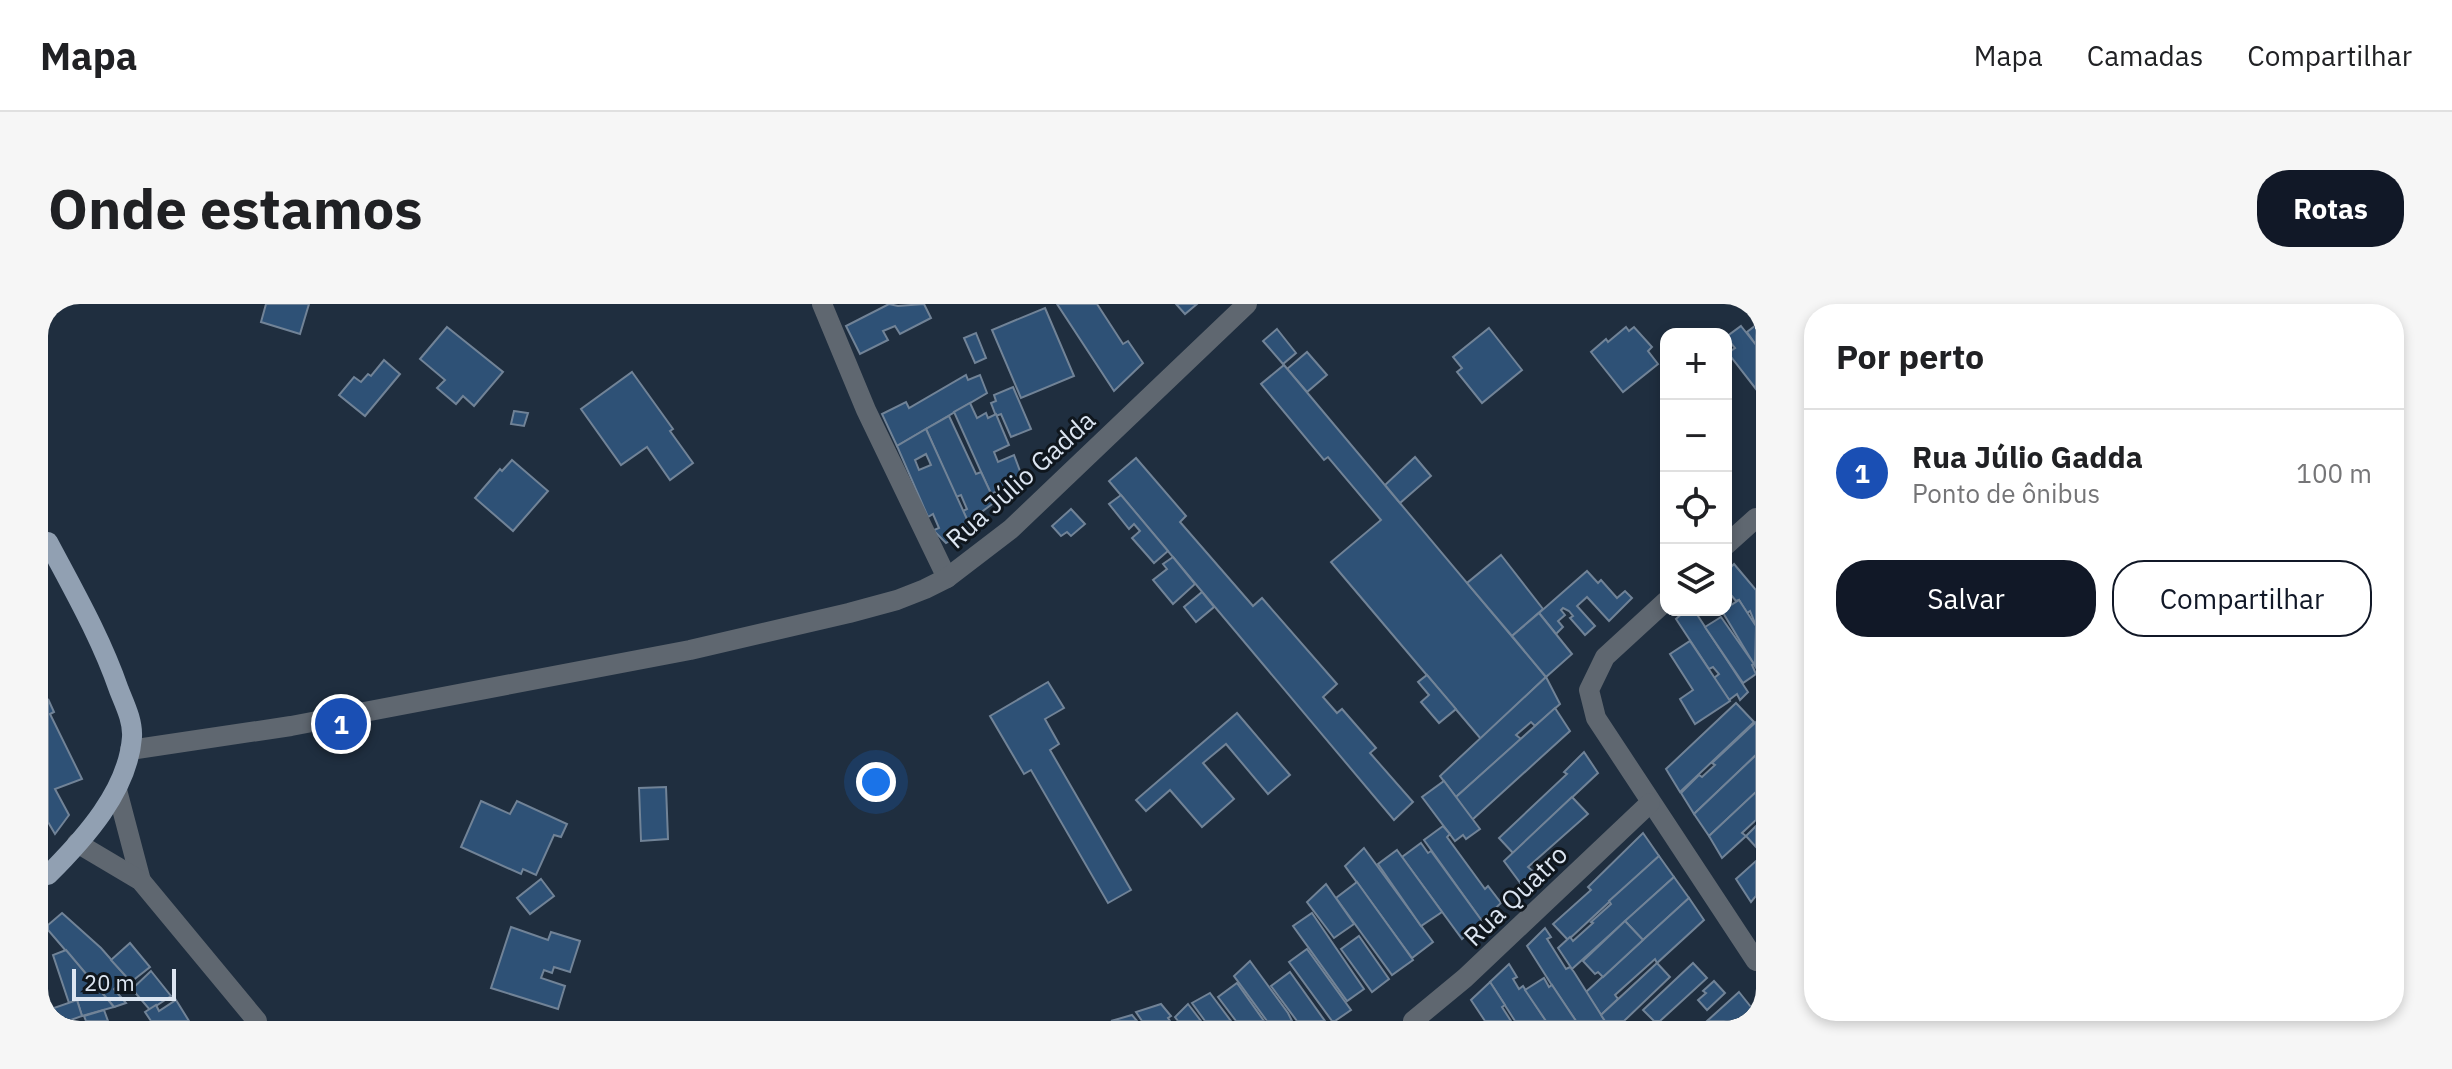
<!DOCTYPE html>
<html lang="pt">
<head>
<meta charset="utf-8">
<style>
  :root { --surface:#fff; --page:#f6f6f6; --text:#202124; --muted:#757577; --line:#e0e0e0; --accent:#111827 }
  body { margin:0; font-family:"IBM Plex Sans",sans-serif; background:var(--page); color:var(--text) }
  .controls { position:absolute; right:24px; top:24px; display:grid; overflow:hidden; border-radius:16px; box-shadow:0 4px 12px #0003 }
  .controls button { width:72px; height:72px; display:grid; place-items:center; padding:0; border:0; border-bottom:2px solid var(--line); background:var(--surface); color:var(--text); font:40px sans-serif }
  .scale { position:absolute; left:24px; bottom:20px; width:104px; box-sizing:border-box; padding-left:8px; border:4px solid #dce5f1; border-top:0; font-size:22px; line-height:28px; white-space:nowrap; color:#dce5f1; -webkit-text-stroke:6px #0f161d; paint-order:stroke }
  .you { position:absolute; left:828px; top:478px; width:28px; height:28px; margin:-20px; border:6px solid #fff; border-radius:50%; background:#1a73e8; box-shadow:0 0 0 12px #1a73e833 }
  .badge { display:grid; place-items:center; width:52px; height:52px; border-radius:50%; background:var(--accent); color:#fff; font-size:26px; font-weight:700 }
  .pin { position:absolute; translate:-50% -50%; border:4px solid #fff; box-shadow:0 2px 8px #0006 }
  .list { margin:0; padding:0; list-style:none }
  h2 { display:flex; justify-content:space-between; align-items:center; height:104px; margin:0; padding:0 32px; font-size:34px }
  h2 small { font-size:26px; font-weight:400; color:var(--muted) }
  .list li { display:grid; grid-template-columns:52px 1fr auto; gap:24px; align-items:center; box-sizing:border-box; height:128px; padding:0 32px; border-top:2px solid var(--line) }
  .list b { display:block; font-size:30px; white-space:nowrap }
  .list p { margin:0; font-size:26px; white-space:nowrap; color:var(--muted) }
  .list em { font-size:26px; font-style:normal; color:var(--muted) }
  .actions { display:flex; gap:16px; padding:24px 32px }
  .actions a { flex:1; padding:18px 0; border:2px solid var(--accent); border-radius:32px; text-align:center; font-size:28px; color:var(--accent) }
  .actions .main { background:var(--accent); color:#fff }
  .icon { flex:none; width:44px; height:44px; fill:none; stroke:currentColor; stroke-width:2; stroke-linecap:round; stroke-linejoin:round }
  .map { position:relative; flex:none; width:1708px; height:717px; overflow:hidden; border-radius:32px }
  header { display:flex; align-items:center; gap:48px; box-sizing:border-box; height:112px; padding:0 40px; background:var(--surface); border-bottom:2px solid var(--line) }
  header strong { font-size:38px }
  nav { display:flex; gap:44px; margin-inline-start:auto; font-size:28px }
  .intro { display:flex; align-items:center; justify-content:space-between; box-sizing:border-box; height:192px; padding:0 48px }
  h1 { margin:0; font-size:56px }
  .button { padding:20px 36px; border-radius:32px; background:var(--accent); color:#fff; font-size:28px; font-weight:700 }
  main { display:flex; gap:48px; padding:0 48px }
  aside { flex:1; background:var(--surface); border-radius:32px; box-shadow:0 4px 12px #0003 }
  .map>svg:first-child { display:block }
</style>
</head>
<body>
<header>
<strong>Mapa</strong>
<nav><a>Mapa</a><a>Camadas</a><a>Compartilhar</a></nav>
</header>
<div class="intro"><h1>Onde estamos</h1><a class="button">Rotas</a></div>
<main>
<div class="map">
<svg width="1708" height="717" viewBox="0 0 1708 717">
  <rect width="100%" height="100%" fill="#1f2e3f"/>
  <g fill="#2e5176" stroke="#718397" stroke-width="2" fill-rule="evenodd">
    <polygon points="218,0 261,0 252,30 213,18"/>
    <polygon points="841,0 850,2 876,0 883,14 852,30 847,22 835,27 840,36 812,50 798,22"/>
    <polygon points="1009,0 1049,0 1075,40 1080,37 1095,59 1066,87"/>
    <polygon points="1128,0 1149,0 1137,10"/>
    <polygon points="997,4 1026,72 973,94 944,26"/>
    <polygon points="1708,21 1708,41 1699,28"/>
    <polygon points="1693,22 1708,41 1708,85 1680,49 1687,44 1678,33"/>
    <polygon points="399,23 455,68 426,102 415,92 408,100 389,84 397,76 372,55"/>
    <polygon points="1578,23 1581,27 1586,23 1604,43 1600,47 1610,60 1575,88 1543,48 1558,35 1560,38"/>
    <polygon points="1441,24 1474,66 1434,99 1409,68 1414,64 1405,53"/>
    <polygon points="1229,25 1248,49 1235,60 1215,37"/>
    <polygon points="928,29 938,54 927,59 916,34"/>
    <polygon points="1259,48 1279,71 1259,88 1239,65"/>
    <polygon points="336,56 352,70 317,112 291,91 306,73 313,78 320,70 323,72"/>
    <polygon points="1236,61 1498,373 1433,435 1283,258 1333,216 1280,153 1276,156 1213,80"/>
    <polygon points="584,68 625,125 622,127 645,159 622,176 599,143 573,161 533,105"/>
    <polygon points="918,71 920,76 932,71 939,89 849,142 834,110 858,98 861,104"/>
    <polygon points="965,83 983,125 963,133 953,110 948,112 943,99 948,97 946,91"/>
    <polygon points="922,99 929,114 938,109 940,114 948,110 961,141 946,148 950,158 966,151 975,175 943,190 906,108"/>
    <polygon points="466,107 480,109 476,122 463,120"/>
    <polygon points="901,112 928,170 933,168 947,198 920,218 915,207 919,205 913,191 908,193 878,125"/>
    <path d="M878 125 923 224 898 239 887 228 886 226 891 224 885 210 880 213 849 142ZM878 150 883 161 871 166 867 156Z"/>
    <polygon points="1367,153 1383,172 1352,199 1337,181"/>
    <polygon points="1088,154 1138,212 1132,218 1205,302 1214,294 1289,380 1275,393 1289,409 1294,405 1328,444 1322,449 1365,498 1346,516 1061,177"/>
    <polygon points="464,156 500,187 465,227 427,194 452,165 454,167"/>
    <polygon points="1073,191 1120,247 1106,259 1084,234 1092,227 1086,220 1081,225 1061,200"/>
    <polygon points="1023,205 1037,220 1023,232 1019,228 1013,232 1004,222"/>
    <polygon points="1453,251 1495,305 1464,332 1419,279"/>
    <polygon points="1125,253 1147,280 1125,300 1105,276 1119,265 1115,260"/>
    <polygon points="1686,260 1708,286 1708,322 1702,307 1699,309 1691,296 1688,297 1678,285 1678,268"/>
    <polygon points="1539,267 1550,279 1553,276 1569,294 1577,287 1584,294 1561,317 1539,293 1529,302 1547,322 1537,331 1522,314 1525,312 1521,307 1515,304 1513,306 1517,311 1510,317 1515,323 1508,330 1491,309"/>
    <polygon points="1154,288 1166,303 1148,318 1136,303"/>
    <polygon points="1691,296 1708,322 1707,362 1674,307"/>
    <polygon points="1638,306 1646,306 1700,388 1692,396 1689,390 1681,396 1666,374 1671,370 1665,363 1661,365 1628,315"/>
    <polygon points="1491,309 1524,350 1498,373 1464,332"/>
    <polygon points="1673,313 1706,360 1704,361 1708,370 1695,379 1657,323"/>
    <polygon points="1642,337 1682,397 1647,420 1632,395 1645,386 1622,350"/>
    <polygon points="1379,371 1408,405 1391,419 1373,398 1381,391 1370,378"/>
    <polygon points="1498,373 1512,400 1487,422 1483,418 1468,431 1473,435 1408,493 1392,472"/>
    <polygon points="1000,378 1016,404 997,415 1011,440 1002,446 1083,586 1060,599 983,466 976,470 942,412"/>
    <polygon points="0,395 6,408 2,410 34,475 7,485 21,511 7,530 0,518"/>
    <polygon points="1688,399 1706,418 1632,488 1618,465"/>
    <polygon points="1507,404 1522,427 1424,516 1408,493"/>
    <polygon points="1189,409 1242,471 1220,490 1178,440 1155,459 1186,495 1154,523 1122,486 1098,507 1088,496"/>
    <polygon points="1708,418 1708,451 1646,510 1633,489 1651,471 1654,473 1667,461 1664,459"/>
    <polygon points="1536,448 1550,469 1465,549 1451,534 1519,470 1516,468"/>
    <polygon points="1708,451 1708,488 1661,532 1646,510"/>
    <polygon points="1396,477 1432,525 1418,535 1415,531 1407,537 1374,493"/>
    <polygon points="618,483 620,535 593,537 591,484"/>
    <polygon points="1708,488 1708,516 1694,529 1698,532 1674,554 1661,532"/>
    <polygon points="1524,493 1540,510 1480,563 1486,568 1473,580 1456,557"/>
    <polygon points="433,497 462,510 469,497 519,520 513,533 506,531 488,571 475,565 473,570 413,543"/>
    <polygon points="1395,522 1402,530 1399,533 1437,585 1440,582 1453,599 1434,617 1376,536"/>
    <polygon points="1708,522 1708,543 1698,532"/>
    <polygon points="1595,529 1611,552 1520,636 1505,620 1543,586 1540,583"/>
    <polygon points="1373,539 1380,549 1383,547 1434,617 1414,635 1354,553"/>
    <polygon points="1316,544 1385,638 1364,654 1297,562"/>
    <polygon points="1349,546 1394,608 1373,622 1330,560"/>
    <polygon points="1611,552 1626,573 1524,665 1510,644 1522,633 1525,637 1545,619 1543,618 1563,600 1561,597"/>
    <polygon points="1708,557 1708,592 1703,598 1688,575"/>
    <polygon points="1626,573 1641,594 1595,636 1577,617"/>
    <polygon points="493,575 506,592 482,610 469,594"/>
    <polygon points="1309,578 1365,656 1344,671 1288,594"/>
    <polygon points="1278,580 1306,620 1286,634 1259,598"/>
    <polygon points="1641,594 1656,616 1609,659 1607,655 1567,691 1570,695 1553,711 1538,688"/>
    <polygon points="14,609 53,644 83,678 80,682 75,677 66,685 78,699 66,703 0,626 0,621"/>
    <polygon points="1264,609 1316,685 1299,697 1245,622"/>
    <polygon points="1577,617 1595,636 1555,673 1550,668 1547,670 1535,657"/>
    <polygon points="463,623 500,636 503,628 532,637 522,668 506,663 504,669 496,666 493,674 517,682 510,705 443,684"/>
    <polygon points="1497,624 1503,633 1499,635 1518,665 1522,663 1526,668 1557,717 1528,717 1505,683 1479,642"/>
    <polygon points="1311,632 1341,675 1324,688 1293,645"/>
    <polygon points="82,639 102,663 83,678 63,656"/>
    <polygon points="1259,645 1303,706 1287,717 1284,717 1241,658"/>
    <polygon points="18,646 66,703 34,712 29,696 21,699 5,651"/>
    <polygon points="1202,657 1240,709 1244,717 1219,717 1186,672"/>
    <polygon points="1609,659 1622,673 1576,717 1557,717 1553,711"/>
    <polygon points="1645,659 1659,674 1612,717 1606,717 1595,706"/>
    <polygon points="1461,660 1469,673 1465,675 1471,685 1475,682 1498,717 1467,717 1442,678"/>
    <polygon points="103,667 123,692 102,706 84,685"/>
    <polygon points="1242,668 1277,717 1249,717 1223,682"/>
    <polygon points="1496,674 1501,683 1504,681 1528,717 1498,717 1477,686"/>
    <polygon points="1666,677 1677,689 1659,706 1650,696 1658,689 1655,687"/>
    <polygon points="1442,678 1457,701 1454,703 1463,717 1437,717 1423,696"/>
    <polygon points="1189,679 1216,717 1188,717 1170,693"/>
    <polygon points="1691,688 1707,708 1697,717 1659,717"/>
    <polygon points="1162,689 1183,717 1157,717 1144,699"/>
    <polygon points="29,696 34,712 20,717 0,717 0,706"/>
    <polygon points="128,696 141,717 103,717 97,708 108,701 111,707"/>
    <polygon points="1113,700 1123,712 1120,714 1122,717 1094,717 1088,708"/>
    <polygon points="1140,700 1153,717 1130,717 1127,713"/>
    <polygon points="56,706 60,717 38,717 36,712"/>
    <polygon points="1084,711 1089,717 1063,717"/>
  </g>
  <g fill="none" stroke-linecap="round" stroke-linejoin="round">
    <g stroke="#5f6770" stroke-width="20">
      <polyline points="774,0 818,106 899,274"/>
      <polyline points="1678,241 1708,214"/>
      <polyline points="1618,297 1557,353 1541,386 1548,414 1708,657"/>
      <polyline points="82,446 243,422 642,346 801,309 849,296 877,285 899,274 963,225 1199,0"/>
      <polyline points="69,486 93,577"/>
      <polyline points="29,539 93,577 209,717"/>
      <polyline points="1365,717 1417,674 1602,499"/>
    </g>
    <path stroke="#91a0b2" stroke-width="20" d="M0 238C26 287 53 334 71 386 77 401 85 417 84 433 80 487 36 535 0 571"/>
  </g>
  <g text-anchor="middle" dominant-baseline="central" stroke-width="6" stroke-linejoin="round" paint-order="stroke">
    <g font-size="26" fill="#dce5f1" stroke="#0f161d">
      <text transform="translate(972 175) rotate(-42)">Rua Júlio Gadda</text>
      <text transform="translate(1467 591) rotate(-44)">Rua Quatro</text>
    </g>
  </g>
</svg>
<div class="controls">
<button>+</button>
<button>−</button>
<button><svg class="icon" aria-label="locate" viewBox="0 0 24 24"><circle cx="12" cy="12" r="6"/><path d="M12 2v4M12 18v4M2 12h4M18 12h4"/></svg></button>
<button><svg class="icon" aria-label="layers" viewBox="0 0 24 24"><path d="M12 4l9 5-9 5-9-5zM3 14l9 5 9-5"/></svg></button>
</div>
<div class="scale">20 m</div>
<div class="you"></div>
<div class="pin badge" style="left:293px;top:420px;background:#1a4fb4">1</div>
</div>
<aside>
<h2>Por perto<small></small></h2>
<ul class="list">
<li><span class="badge" style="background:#1a4fb4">1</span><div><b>Rua Júlio Gadda</b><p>Ponto de ônibus</p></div><em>100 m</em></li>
</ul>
<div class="actions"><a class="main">Salvar</a><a>Compartilhar</a></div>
</aside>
</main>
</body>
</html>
